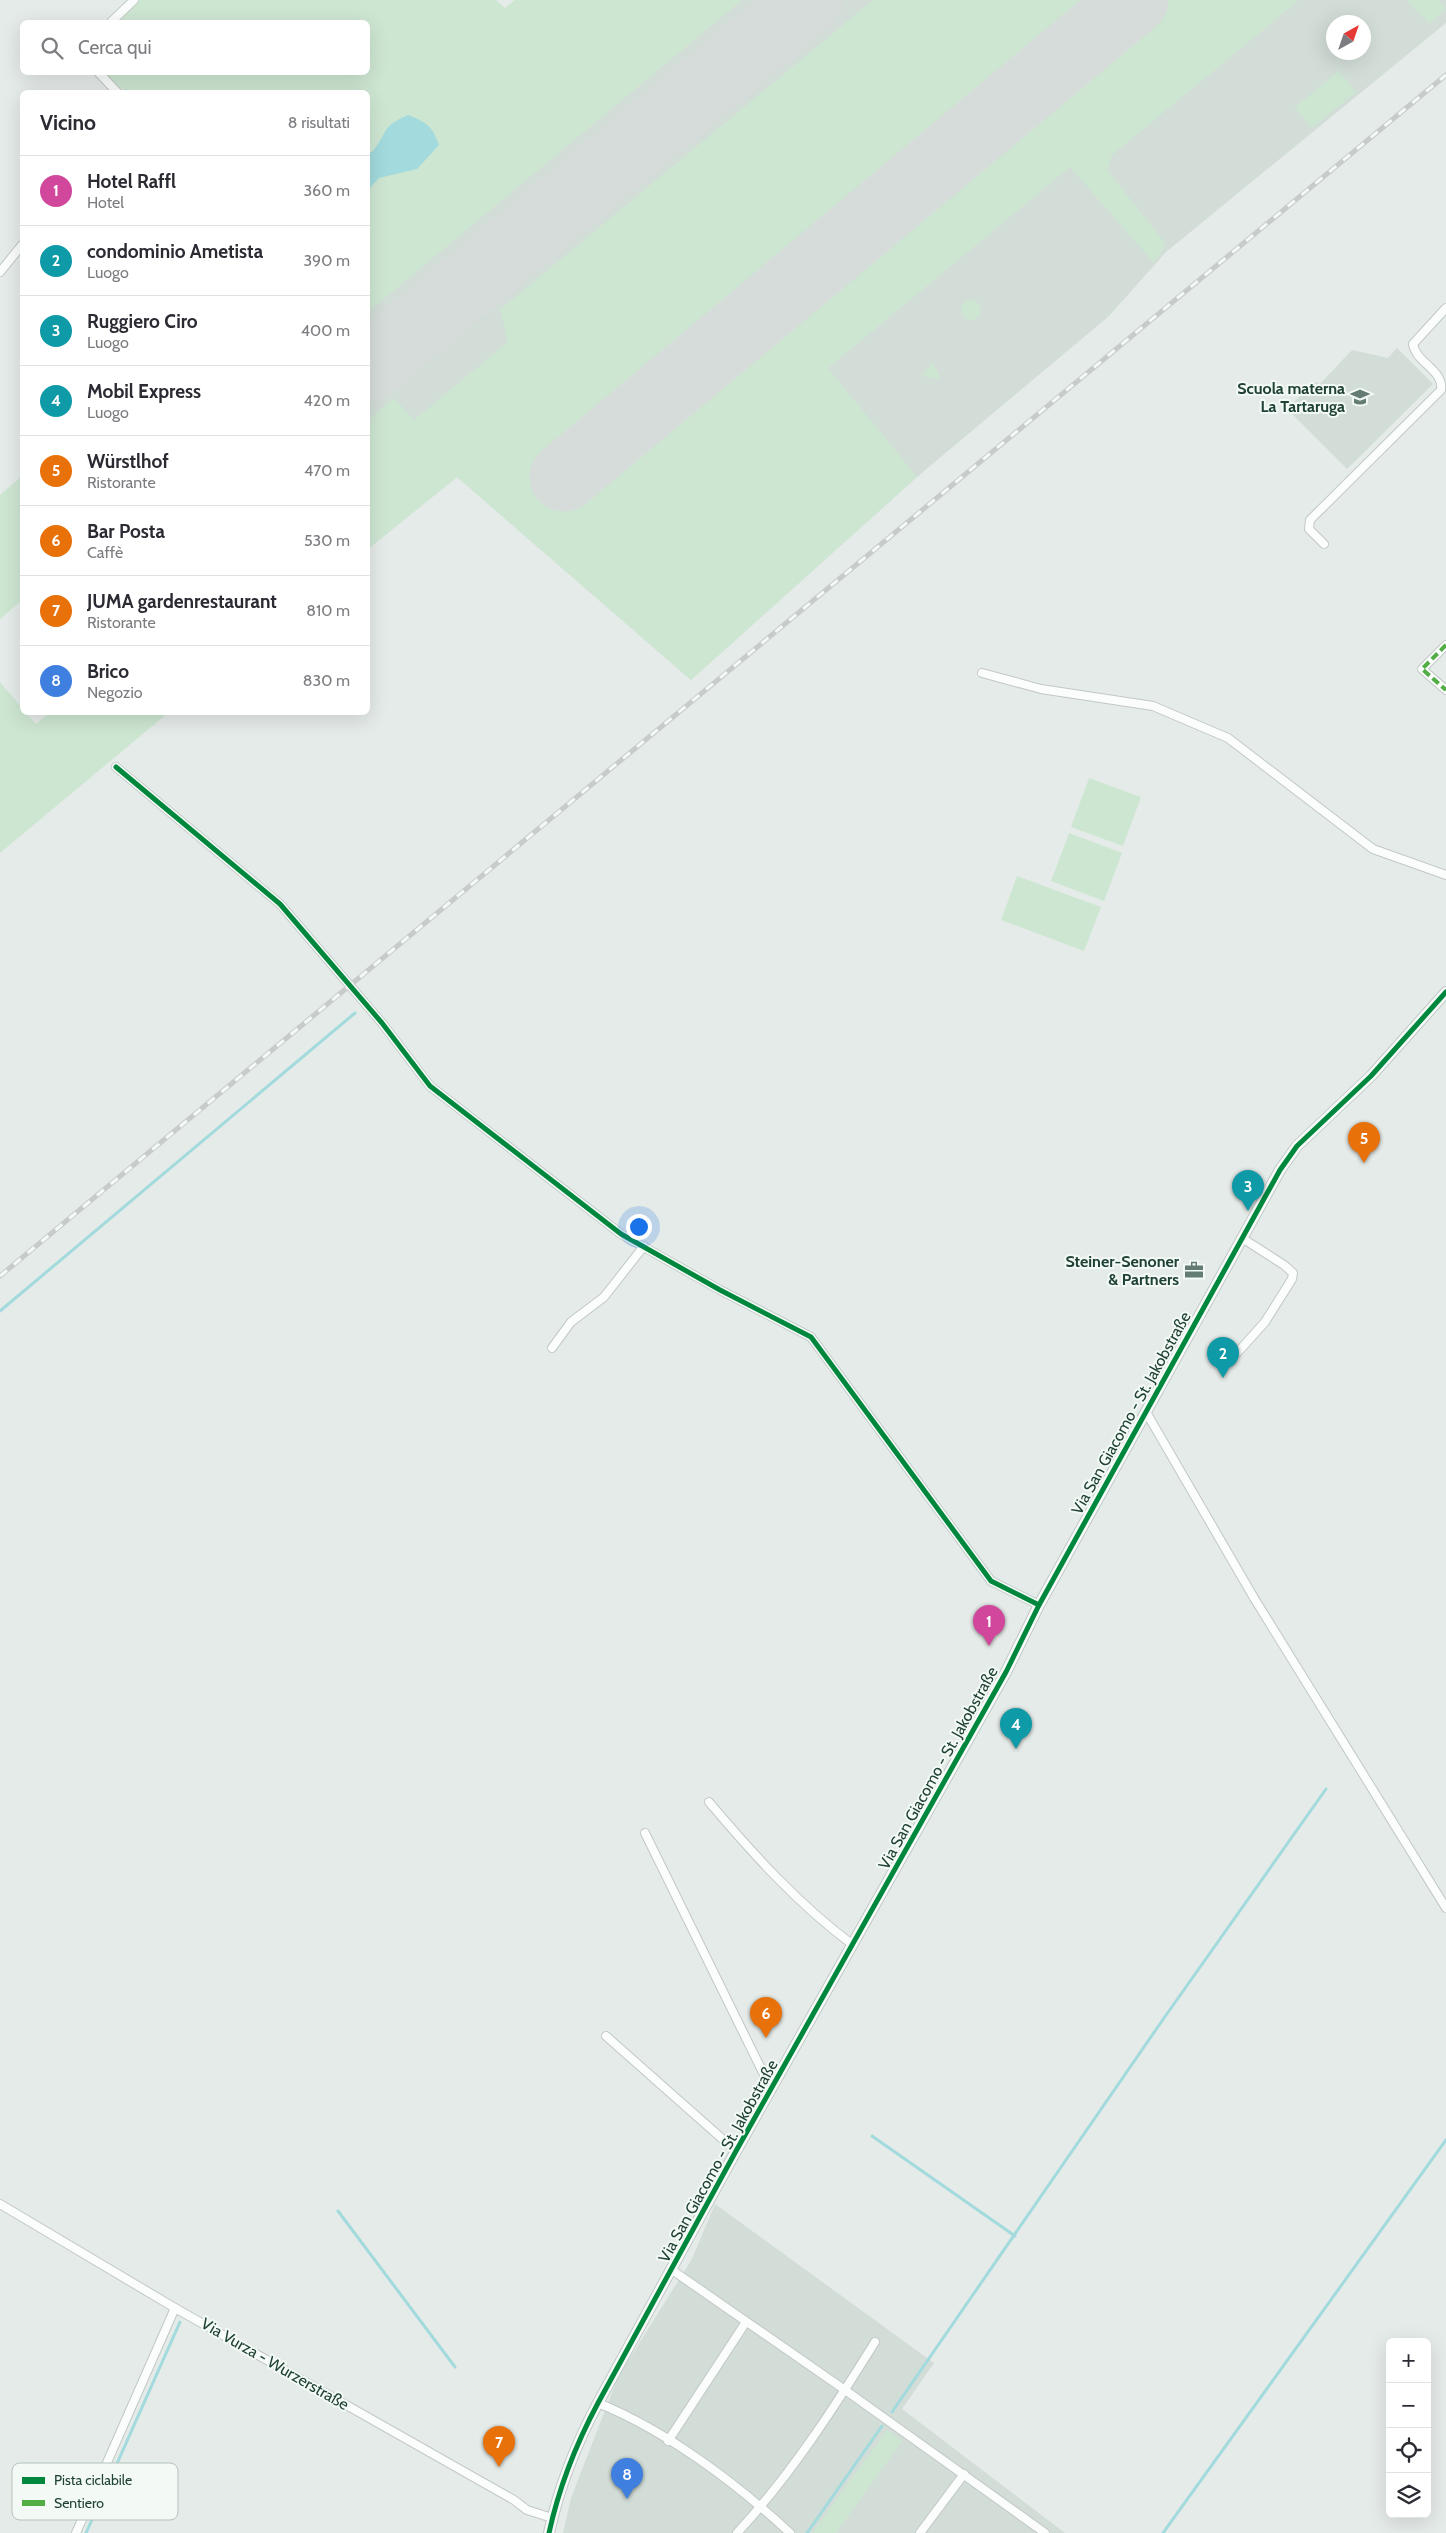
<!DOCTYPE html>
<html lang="it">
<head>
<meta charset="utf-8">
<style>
  :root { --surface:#fff; --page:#f7f7f7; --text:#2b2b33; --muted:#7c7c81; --line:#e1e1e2; --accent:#ea580c }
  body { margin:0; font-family:Cabin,sans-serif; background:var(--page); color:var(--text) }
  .controls { position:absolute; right:15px; bottom:15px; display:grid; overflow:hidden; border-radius:8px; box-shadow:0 5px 20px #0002 }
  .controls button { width:45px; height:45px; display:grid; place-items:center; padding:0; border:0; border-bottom:1px solid var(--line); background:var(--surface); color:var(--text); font:25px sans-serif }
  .compass { position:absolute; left:1326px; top:15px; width:45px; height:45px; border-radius:50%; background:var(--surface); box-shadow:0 5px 20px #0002; rotate:40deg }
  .you { position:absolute; left:638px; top:1226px; width:18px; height:18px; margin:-12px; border:4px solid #fff; border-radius:50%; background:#1a73e8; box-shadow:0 0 0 8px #1a73e833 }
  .badge { display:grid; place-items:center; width:32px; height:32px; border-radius:50%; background:var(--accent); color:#fff; font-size:16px; font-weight:700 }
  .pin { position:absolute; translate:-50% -41px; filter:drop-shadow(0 1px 2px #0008) }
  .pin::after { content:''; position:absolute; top:26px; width:18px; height:15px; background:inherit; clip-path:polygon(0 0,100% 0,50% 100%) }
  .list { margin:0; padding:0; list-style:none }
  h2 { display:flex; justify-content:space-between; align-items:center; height:65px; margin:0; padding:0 20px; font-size:21px }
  h2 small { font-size:16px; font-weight:400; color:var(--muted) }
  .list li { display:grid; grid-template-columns:32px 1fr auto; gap:15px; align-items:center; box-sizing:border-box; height:70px; padding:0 20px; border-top:1px solid var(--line) }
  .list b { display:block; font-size:19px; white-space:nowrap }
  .list p { margin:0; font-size:16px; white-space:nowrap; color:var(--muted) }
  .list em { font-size:16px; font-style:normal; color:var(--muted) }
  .icon { flex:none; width:28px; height:28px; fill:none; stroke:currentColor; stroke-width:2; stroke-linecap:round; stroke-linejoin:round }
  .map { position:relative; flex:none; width:1446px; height:2533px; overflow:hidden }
  .search { position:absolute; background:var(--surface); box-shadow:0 5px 20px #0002; left:20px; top:20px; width:350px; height:55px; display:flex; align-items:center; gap:12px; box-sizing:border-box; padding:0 18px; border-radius:8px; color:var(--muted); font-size:19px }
  .panel { position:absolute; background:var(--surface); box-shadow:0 5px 20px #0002; left:20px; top:90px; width:350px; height:625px; border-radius:8px }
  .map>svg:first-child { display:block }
</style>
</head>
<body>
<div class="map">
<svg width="1446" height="2533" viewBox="0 0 1446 2533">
  <rect width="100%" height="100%" fill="#e5ebe8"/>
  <g fill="#d2ddd7" fill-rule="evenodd">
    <path d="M515 0H1446V23L1166 252 1109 316 917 477 691 680 457 477 368 549V123ZM1334 22H1364V52H1334Z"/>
    <polygon points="1397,348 1433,384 1347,469 1287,409 1314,382 1320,384 1352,350 1388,358"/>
    <polygon points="715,2204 934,2363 902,2409 1065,2533 563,2533 571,2498 618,2377 692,2259"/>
  </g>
  <g fill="#cde6d2">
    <polygon points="139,0 496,0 505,8 515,0 742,0 368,312 368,92 125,92 105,73 368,72 368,22 116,22"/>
    <polygon points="873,0 1299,0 1112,155 1107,170 1166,244 1154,263 1070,167 828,368 917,477 691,680 457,477 368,549 368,420 394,398 414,420 508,342 500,310"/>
    <polygon points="1407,0 1438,0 1446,9 1429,24"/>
    <polygon points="1339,71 1356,92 1312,128 1295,107"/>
    <circle cx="971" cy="310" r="10"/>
    <polygon points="932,363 938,372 939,379 922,376"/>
    <polygon points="22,476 22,600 0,619 0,495"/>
    <polygon points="0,682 22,708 22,712 26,713 36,724 49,713 168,713 0,853"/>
    <polygon points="1089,778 1141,797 1123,846 1071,827"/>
    <polygon points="1069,833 1122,853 1104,901 1051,881"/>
    <polygon points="1017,876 1101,907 1084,951 1001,920"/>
    <polygon points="887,2430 902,2441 836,2533 812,2533"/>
  </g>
  <path fill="#a2dadd" d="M408 115C428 123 432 126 439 145L417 169 379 178 368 190V152H372C389 132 380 127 408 115Z"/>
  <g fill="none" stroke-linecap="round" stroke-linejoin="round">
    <g stroke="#a2dadd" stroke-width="3">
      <polyline points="0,1311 355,1013"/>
      <polyline points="872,2136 1015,2236"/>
      <polyline points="338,2211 455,2367"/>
      <polyline points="892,2412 1164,2018 1326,1789"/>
      <polyline points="86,2533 180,2322"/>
      <polyline points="807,2533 882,2426"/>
      <polyline points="1163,2533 1446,2140"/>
    </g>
    <g stroke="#d6dcd9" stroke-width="69">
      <polyline points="368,368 808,0"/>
      <polyline points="564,477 1134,0"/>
    </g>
    <g stroke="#c2c8c5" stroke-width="10">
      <g id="minor">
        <polyline points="111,22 134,0"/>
        <polyline points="98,72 117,92"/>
        <polyline points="0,272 22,245"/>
        <path d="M1324 544 1309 529 1310 520 1441 390C1444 370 1416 363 1413 344L1446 308"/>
        <polyline points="1446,645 1422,669 1446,690"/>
        <polyline points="982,673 1041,689 1153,706 1228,738 1373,849 1446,875"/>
        <polyline points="116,767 280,904 382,1023 430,1086 621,1234 720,1290 811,1337 991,1581 1039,1605"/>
        <polyline points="552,1348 571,1322 604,1297 644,1246"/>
        <polyline points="1238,1352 1265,1322 1292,1279 1293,1273 1284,1265 1242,1238"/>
        <polyline points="1146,1412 1254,1598 1446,1908"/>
        <path d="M709 1802C753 1854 798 1904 853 1945"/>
        <polyline points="645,1833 771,2089"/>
        <polyline points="606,2036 736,2151"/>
        <polyline points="0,2204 175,2308 514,2500 527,2510 552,2518"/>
        <polyline points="672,2270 845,2390 1045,2533"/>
        <path d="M598 2403C667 2431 736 2483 790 2533"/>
        <polyline points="668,2441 746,2322"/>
        <polyline points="76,2533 175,2308"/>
        <path d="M737 2533C790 2476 834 2408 875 2342"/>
        <polyline points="920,2533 964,2474"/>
      </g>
    </g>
    <g stroke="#c2c8c5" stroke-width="12">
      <path id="tertiary" d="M549 2533C559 2487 576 2444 598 2403L736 2151 1006 1672 1039 1605 1280 1170 1297 1146 1371 1076 1446 992"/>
    </g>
    <use href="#minor" stroke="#fbfcfc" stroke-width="8"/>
    <use href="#tertiary" stroke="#fbfcfc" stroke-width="10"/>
    <g stroke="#c7ccca" stroke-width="5">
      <polyline id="rail" points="0,1276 1446,75"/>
    </g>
    <use href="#rail" stroke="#f3faf6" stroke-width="3" stroke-dasharray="9" stroke-linecap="butt"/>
    <polyline stroke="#52ad45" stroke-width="4" stroke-dasharray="8 4" stroke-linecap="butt" points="1446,645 1422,669 1446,690"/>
    <g stroke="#f3faf6" stroke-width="8">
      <g id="cycleway">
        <polyline points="116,767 280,904 382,1023 430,1086 621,1234 720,1290 811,1337 991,1581 1039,1605"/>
        <path d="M549 2533C559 2487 576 2444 598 2403L736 2151 1006 1672 1039 1605 1280 1170 1297 1146 1371 1076 1446 992"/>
      </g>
    </g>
    <use href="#cycleway" stroke="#00873e" stroke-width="5"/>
  </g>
  <defs>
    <g id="school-bare" transform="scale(1.5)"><path d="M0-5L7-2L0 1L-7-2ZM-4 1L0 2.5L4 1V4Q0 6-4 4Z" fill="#657c74" stroke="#f3faf6" stroke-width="2.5" paint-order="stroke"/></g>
    <g id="office-bare" transform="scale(1.5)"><path d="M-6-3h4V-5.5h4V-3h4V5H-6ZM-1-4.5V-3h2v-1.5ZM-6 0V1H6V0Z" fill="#657c74" stroke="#f3faf6" stroke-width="2.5" paint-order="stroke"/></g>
  </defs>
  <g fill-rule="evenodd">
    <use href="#school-bare" x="1360" y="397"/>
    <use href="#office-bare" x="1194" y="1270"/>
  </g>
  <g text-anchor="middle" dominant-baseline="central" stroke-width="4" stroke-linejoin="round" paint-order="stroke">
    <g font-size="16" font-weight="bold" fill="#204135" stroke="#f3faf6" text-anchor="end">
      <text x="1345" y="388">Scuola materna<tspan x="1345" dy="18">La Tartaruga</tspan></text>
      <text x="1179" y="1261">Steiner-Senoner<tspan x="1179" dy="18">&amp; Partners</tspan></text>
    </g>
    <g font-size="16" fill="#204135" stroke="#f3faf6">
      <text transform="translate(1131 1413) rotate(-61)">Via San Giacomo - St. Jakobstraße</text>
      <text transform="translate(938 1768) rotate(-61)">Via San Giacomo - St. Jakobstraße</text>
      <text transform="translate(718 2161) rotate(-61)">Via San Giacomo - St. Jakobstraße</text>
      <text transform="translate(275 2364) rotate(30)">Via Vurza - Wurzerstraße</text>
    </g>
  </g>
  <rect x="12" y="2463" width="166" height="57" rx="8" fill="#f3faf6" stroke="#b4c2bc" stroke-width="1"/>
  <rect x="22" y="2477" width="23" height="7" fill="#00873e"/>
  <rect x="22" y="2500" width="23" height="6" fill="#52ad45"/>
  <g font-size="14" fill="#204135">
    <text x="54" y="2485">Pista ciclabile</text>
    <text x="54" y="2508">Sentiero</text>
  </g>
</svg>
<div class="controls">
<button>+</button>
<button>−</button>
<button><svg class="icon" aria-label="locate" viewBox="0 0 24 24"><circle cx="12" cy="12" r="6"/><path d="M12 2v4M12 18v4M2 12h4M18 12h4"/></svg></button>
<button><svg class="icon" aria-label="layers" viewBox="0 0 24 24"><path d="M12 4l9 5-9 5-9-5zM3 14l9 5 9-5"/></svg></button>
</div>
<svg class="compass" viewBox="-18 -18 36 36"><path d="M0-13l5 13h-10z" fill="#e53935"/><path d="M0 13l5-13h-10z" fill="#7c7c81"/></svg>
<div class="you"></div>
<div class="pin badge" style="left:989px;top:1646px;background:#d1479c">1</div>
<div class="pin badge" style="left:1223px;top:1378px;background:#0f9aa8">2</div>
<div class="pin badge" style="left:1248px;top:1211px;background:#0f9aa8">3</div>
<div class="pin badge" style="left:1016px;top:1749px;background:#0f9aa8">4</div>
<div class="pin badge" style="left:1364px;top:1163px;background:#e8710a">5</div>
<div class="pin badge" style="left:766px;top:2038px;background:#e8710a">6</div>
<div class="pin badge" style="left:499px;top:2467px;background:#e8710a">7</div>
<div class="pin badge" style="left:627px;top:2499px;background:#3f7fe0">8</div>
<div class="search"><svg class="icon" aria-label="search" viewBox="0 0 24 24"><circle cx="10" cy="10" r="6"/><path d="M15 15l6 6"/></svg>Cerca qui</div>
<section class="panel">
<h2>Vicino<small>8 risultati</small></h2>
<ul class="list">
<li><span class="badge" style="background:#d1479c">1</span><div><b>Hotel Raffl</b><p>Hotel</p></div><em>360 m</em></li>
<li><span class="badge" style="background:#0f9aa8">2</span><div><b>condominio Ametista</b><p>Luogo</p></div><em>390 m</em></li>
<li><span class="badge" style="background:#0f9aa8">3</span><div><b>Ruggiero Ciro</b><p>Luogo</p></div><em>400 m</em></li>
<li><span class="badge" style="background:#0f9aa8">4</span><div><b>Mobil Express</b><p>Luogo</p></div><em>420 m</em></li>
<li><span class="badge" style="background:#e8710a">5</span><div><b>Würstlhof</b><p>Ristorante</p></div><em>470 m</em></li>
<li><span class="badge" style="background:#e8710a">6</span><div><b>Bar Posta</b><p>Caffè</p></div><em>530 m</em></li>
<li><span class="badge" style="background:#e8710a">7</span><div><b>JUMA gardenrestaurant</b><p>Ristorante</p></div><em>810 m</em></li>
<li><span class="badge" style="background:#3f7fe0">8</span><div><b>Brico</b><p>Negozio</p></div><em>830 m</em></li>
</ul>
</section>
</div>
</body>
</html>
